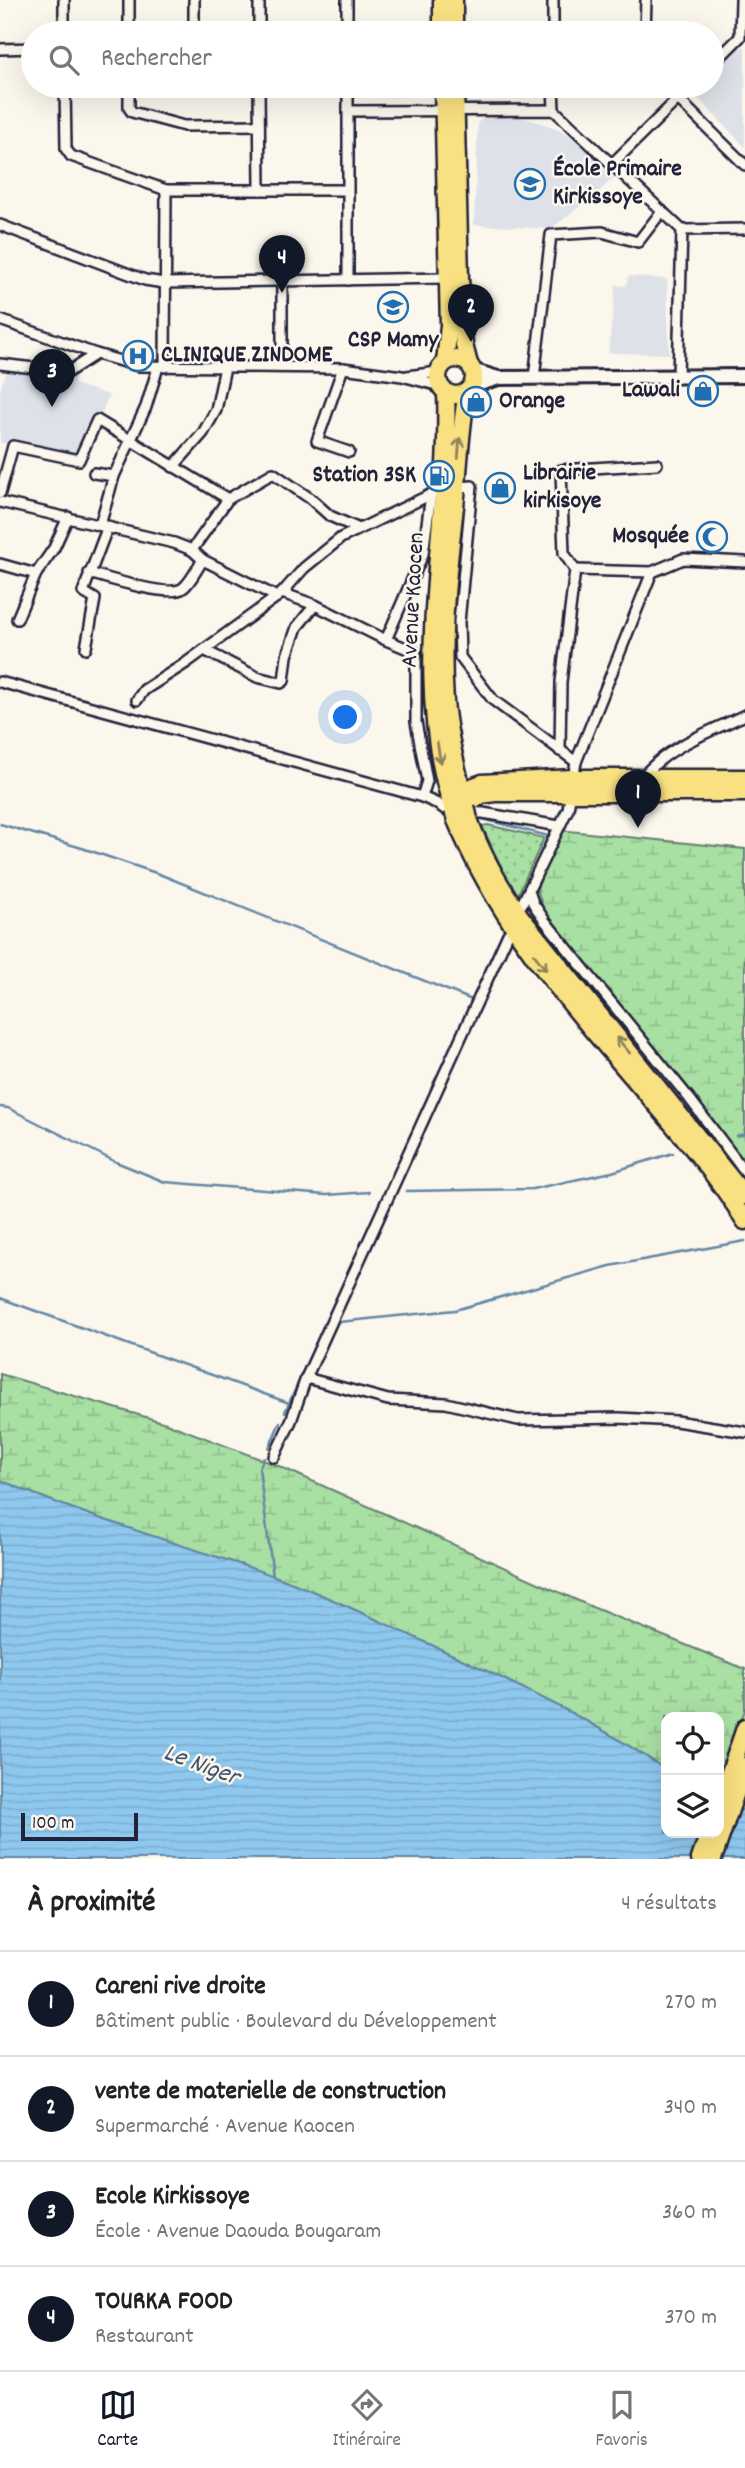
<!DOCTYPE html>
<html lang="fr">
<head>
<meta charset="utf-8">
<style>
  :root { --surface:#fff; --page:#f6f6f6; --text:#222; --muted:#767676; --line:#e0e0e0; --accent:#111827 }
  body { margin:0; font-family:Dekko,sans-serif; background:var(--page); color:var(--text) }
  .controls { position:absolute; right:21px; bottom:21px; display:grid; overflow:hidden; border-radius:14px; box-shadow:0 7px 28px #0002 }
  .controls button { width:63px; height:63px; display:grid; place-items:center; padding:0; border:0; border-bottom:2px solid var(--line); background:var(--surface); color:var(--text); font:35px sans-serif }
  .scale { position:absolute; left:21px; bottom:18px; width:117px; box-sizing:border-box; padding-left:7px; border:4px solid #22223b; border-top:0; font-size:19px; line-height:24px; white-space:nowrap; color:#22223b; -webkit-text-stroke:5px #fbf7ec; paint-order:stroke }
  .you { position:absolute; left:346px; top:718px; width:24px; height:24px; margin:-18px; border:5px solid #fff; border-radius:50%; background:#1a73e8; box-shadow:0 0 0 10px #1a73e833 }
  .badge { display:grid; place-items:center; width:46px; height:46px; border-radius:50%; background:var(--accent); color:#fff; font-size:23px; font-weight:700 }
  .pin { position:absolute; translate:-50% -58px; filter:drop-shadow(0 2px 4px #0008) }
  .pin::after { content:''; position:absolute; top:37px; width:24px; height:21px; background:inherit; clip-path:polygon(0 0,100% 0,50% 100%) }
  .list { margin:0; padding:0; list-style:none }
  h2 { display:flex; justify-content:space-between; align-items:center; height:91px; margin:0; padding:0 28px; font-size:30px }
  h2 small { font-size:23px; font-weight:400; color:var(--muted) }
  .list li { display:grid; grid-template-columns:46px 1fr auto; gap:21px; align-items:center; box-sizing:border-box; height:105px; padding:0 28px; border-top:2px solid var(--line) }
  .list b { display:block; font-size:26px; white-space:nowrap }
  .list p { margin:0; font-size:23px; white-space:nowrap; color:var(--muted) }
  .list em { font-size:23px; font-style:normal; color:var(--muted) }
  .icon { flex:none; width:38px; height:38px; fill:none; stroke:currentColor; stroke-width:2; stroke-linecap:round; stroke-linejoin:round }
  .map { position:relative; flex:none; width:745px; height:1859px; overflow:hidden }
  .search { position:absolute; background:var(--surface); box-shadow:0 7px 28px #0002; left:21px; right:21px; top:21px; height:77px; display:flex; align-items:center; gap:18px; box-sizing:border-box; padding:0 24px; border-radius:38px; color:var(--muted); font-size:26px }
  .sheet { height:511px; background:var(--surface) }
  nav { display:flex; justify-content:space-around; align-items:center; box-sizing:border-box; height:98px; border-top:2px solid var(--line); background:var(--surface); font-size:19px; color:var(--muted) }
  nav a { display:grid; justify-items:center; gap:4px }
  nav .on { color:var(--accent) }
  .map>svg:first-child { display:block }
</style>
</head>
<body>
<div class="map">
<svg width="745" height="1859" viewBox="0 0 745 1859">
  <defs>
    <pattern id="grass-dots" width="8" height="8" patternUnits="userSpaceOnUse" patternTransform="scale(1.75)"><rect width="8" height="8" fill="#a8dfa3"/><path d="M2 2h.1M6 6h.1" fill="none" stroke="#90bf8d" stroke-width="1.8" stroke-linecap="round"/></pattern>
    <pattern id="wetland-marsh" width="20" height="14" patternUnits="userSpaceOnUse" patternTransform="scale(1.75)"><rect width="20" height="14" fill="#a8dfa3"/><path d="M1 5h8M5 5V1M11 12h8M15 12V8" fill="none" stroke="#90bf8d"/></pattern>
    <pattern id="water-rules" width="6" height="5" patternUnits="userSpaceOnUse" patternTransform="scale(1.75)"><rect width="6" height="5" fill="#8fc8ee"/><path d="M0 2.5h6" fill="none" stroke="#7baccd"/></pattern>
  </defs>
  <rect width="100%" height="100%" fill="#fbf7ec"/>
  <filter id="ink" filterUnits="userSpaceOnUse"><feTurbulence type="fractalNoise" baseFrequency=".0143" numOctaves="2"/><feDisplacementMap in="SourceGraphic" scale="14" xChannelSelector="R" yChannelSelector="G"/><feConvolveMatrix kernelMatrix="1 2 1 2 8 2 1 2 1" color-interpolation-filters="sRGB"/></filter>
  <g filter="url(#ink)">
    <g fill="#dee2e8">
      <polygon points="739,47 745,47 745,147 694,94 702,86 712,86 712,75"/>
      <polygon points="491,114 528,119 559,129 584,145 616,175 600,191 551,229 474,225 478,122"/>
      <polygon points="628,276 667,279 669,354 608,353 616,285 626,286"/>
      <polygon points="10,362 75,372 74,384 109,395 80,465 36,455 0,442 0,390"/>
    </g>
    <polygon fill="url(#grass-dots)" stroke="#65806f" stroke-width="2" points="488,825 544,838 516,899 482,826"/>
    <g fill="url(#wetland-marsh)" stroke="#65806f" stroke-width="2">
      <polygon points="559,830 745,849 745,1165 715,1122 544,911 537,889"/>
      <path d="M0 1374 166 1423 281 1467 592 1607 745 1669V1710L719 1787V1717H666V1770C592 1719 509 1681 427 1643 376 1620 325 1594 271 1575 181 1544 88 1518 0 1480Z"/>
    </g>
    <path fill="url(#water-rules)" stroke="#6386a6" stroke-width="2" d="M0 1480C88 1518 181 1544 271 1575 325 1594 376 1620 427 1643 509 1681 592 1719 666 1770V1833H719V1802L745 1811V1859H0Z"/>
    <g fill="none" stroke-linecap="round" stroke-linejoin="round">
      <g stroke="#6386a6" stroke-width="2.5">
        <polyline points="0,687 119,719"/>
        <polyline points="475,817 548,836 524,890"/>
        <polyline points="0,824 82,848 159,874 472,1000"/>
        <polyline points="471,1003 505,929"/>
        <polyline points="0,1107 8,1108 116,1162 165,1182 326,1195 369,1192"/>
        <polyline points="736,1136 745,1134"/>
        <polyline points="406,1191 532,1189 612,1172 673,1153"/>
        <polyline points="0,1298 289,1403"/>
        <polyline points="339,1322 455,1310 610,1266 745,1241"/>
        <polyline points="285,1412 466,1013"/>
        <polyline points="269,1448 280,1422"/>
        <polyline points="264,1458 259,1468 273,1576"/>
      </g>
      <g stroke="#22223b" stroke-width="14">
        <g id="street">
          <polyline points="64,0 64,33"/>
          <polyline points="194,0 194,33"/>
          <polyline points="259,0 259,33"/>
          <polyline points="347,0 347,33"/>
          <polyline points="553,0 553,33"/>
          <polyline points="129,33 129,0"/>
          <polyline points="645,33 646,0"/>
          <polyline points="0,49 33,48"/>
          <polyline points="712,65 740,37 741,0"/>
          <polyline points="65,86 66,149 71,156 166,190 347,190"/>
          <polyline points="129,86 129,108 132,112 184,126 259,125"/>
          <polyline points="259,86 260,190"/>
          <polyline points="348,86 348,111"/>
          <polyline points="553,86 554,110"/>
          <polyline points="665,86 745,165"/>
          <polyline points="612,164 691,86"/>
          <polyline points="0,225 145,280 164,283 447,278"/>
          <polyline points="348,280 348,111 554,110 682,230 745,229"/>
          <polyline points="0,320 96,354 138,366 343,368 402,376 440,386"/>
          <polyline points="0,364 68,372 96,354"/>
          <polyline points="165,367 166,190"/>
          <polyline points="282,367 282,281"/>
          <polyline points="343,368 317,441 349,452"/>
          <polyline points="407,376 438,372"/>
          <polyline points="678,376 682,230"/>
          <polyline points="534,378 551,235 602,232 638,242 662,211"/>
          <polyline points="173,467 203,433 216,410 225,367"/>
          <polyline points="94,473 114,476"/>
          <polyline points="0,493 13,446 79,460 97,420 228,499 192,550"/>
          <polyline points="228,499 273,473 311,499 330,516 357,528"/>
          <polyline points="0,502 174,543 192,550 203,560 277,597"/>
          <polyline points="100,525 114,476 146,407 158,367"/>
          <polyline points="0,564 36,574"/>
          <polyline points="575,570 652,572 683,559 745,562"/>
          <path d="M89 573C106 578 171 598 183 588 191 582 197 568 203 560"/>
          <polyline points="282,593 315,605 386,640 423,554 431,494"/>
          <polyline points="17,619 36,574 54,548 68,517"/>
          <polyline points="386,640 413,651 416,654 416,722 427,781 422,797"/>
          <polyline points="86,648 95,599 83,592 108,526"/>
          <polyline points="204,650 257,677 281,683 284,681 287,656 297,627 315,605"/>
          <polyline points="0,682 422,797 438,804 447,811 483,813 559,826"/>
          <polyline points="137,700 144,690 186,663 282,593 304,568 341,538 444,488 472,486 459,622 460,657 493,700 576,762"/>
          <polyline points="560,751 561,682 575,570 564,553 561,470 657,464"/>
          <path d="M641 779C666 747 709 732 745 715"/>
          <polyline points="529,891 533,903 545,921 689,1098 745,1172"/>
          <polyline points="522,904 568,809 576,762 652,572"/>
          <polyline points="306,1378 388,1400 446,1403 518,1420 619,1418 676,1421 745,1432"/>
          <polyline points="274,1457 291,1421 306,1378 508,934"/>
        </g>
      </g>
      <g stroke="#22223b" stroke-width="18">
        <g id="secondary">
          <polyline points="472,370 498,378"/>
          <polyline points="470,387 499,378 745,376"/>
        </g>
      </g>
      <g stroke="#22223b" stroke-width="21">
        <g id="highway">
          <polyline points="442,0 442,33"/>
          <polyline points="454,0 454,33"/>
          <polyline points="443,86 449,326 445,362"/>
          <polyline points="455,86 460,278 464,345 469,364"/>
          <circle cx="456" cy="377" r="18"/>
          <path d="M446 392C451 531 408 673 453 810"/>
          <polyline points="457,796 466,789 482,783 572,778 745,778"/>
          <polyline points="466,806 481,795 495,793 745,793"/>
          <path d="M466 807C458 772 448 737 445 701 440 633 448 566 456 498 459 462 461 426 467 391"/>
          <path d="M469 819C481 854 500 885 520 916L745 1196"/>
          <path d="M456 820C498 924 575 1010 647 1094 682 1135 717 1175 745 1221"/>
          <polyline points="719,1804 745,1728"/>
          <polyline points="700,1859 709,1833"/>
          <polyline points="713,1859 745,1766"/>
        </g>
      </g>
      <use href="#street" stroke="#fbf7ec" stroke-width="9"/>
      <use href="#secondary" stroke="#fbf7ec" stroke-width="12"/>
      <use href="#highway" stroke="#f9e181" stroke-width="16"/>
      <g stroke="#22223b" stroke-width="21" stroke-linecap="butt">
        <g id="highway-bridge">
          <polyline points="466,807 469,819"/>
          <polyline points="453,810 456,820"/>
        </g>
      </g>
      <use href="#highway-bridge" stroke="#f9e181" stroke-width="16"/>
    </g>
    <defs><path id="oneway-shaft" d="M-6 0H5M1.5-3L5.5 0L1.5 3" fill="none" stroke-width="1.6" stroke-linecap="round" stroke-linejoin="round" transform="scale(1.75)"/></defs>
    <g stroke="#8e825e">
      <use href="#oneway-shaft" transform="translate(459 448) rotate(-86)"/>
      <use href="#oneway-shaft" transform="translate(439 753) rotate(81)"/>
      <use href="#oneway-shaft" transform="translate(540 962) rotate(52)"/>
      <use href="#oneway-shaft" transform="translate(623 1045) rotate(-130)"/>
    </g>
  </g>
  <defs>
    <g id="school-ring" transform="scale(1.575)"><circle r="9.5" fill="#fbf7ec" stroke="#1f6fb2" stroke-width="1.5"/><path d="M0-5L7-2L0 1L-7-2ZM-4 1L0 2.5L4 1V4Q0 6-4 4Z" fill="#1f6fb2"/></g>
    <g id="hospital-ring" transform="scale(1.575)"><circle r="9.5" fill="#fbf7ec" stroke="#1f6fb2" stroke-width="1.5"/><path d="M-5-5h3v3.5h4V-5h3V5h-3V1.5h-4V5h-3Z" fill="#1f6fb2"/></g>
    <g id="shop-ring" transform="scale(1.575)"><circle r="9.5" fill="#fbf7ec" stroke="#1f6fb2" stroke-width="1.5"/><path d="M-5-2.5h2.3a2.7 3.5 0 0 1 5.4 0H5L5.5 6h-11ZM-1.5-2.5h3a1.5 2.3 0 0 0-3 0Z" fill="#1f6fb2"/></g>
    <g id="fuel-ring" transform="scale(1.575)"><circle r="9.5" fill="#fbf7ec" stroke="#1f6fb2" stroke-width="1.5"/><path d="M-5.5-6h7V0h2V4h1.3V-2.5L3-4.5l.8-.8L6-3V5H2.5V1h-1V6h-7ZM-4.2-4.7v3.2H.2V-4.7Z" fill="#1f6fb2"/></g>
    <g id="mosque-ring" transform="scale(1.575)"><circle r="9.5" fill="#fbf7ec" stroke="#1f6fb2" stroke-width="1.5"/><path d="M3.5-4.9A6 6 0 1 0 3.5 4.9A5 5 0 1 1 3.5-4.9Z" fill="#1f6fb2"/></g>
  </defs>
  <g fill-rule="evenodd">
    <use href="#school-ring" x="530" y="184"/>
    <use href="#school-ring" x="393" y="307"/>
    <use href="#hospital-ring" x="138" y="356"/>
    <use href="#shop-ring" x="703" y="391"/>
    <use href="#shop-ring" x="476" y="402"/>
    <use href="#fuel-ring" x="439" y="476"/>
    <use href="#shop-ring" x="500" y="488"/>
    <use href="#mosque-ring" x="712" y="537"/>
  </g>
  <g text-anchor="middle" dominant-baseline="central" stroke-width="5" stroke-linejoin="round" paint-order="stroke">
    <g font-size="24" font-weight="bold" fill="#22223b" stroke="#fbf7ec" text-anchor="start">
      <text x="553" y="170">École Primaire<tspan x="553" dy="28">Kirkissoye</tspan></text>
      <text x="393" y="341" text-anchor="middle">CSP Mamy</text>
      <text x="161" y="356">CLINIQUE ZINDOME</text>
      <text x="680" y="391" text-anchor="end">Lawali</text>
      <text x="499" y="402">Orange</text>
      <text x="523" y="474">Librairie<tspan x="523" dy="28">kirkisoye</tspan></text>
      <text x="416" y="476" text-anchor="end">Station 3SK</text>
      <text x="689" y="537" text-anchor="end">Mosquée</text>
    </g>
    <g font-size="24" fill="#22223b" stroke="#fbf7ec">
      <text transform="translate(414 600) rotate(-87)">Avenue Kaocen</text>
    </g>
    <g font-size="26" font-style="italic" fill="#435471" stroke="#fbf7ec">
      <text transform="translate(201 1766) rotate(20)">Le Niger</text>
    </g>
  </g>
</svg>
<div class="controls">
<button><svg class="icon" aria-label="locate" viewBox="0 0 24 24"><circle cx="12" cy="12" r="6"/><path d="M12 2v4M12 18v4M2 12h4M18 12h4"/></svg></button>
<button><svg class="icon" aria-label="layers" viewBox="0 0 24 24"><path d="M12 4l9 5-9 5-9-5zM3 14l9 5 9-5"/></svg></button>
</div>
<div class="scale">100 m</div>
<div class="you"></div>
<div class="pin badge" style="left:638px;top:828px">1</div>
<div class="pin badge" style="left:471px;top:342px">2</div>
<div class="pin badge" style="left:52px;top:407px">3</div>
<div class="pin badge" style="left:282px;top:293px">4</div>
<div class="search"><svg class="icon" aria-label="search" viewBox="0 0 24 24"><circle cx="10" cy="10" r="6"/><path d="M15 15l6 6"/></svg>Rechercher</div>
</div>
<section class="sheet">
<h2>À proximité<small>4 résultats</small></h2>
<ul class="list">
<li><span class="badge">1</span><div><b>Careni rive droite</b><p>Bâtiment public · Boulevard du Développement</p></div><em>270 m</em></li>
<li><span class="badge">2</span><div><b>vente de materielle de construction</b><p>Supermarché · Avenue Kaocen</p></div><em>340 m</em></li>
<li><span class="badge">3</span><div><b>Ecole Kirkissoye</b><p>École · Avenue Daouda Bougaram</p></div><em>360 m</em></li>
<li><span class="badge">4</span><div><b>TOURKA FOOD</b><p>Restaurant</p></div><em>370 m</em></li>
</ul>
</section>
<nav>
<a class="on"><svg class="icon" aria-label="map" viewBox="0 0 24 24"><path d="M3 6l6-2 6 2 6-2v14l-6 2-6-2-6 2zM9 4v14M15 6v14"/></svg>Carte</a>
<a><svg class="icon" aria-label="directions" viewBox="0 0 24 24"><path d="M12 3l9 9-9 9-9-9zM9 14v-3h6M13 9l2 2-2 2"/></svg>Itinéraire</a>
<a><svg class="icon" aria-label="saved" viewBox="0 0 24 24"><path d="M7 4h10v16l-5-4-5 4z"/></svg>Favoris</a>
</nav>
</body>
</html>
